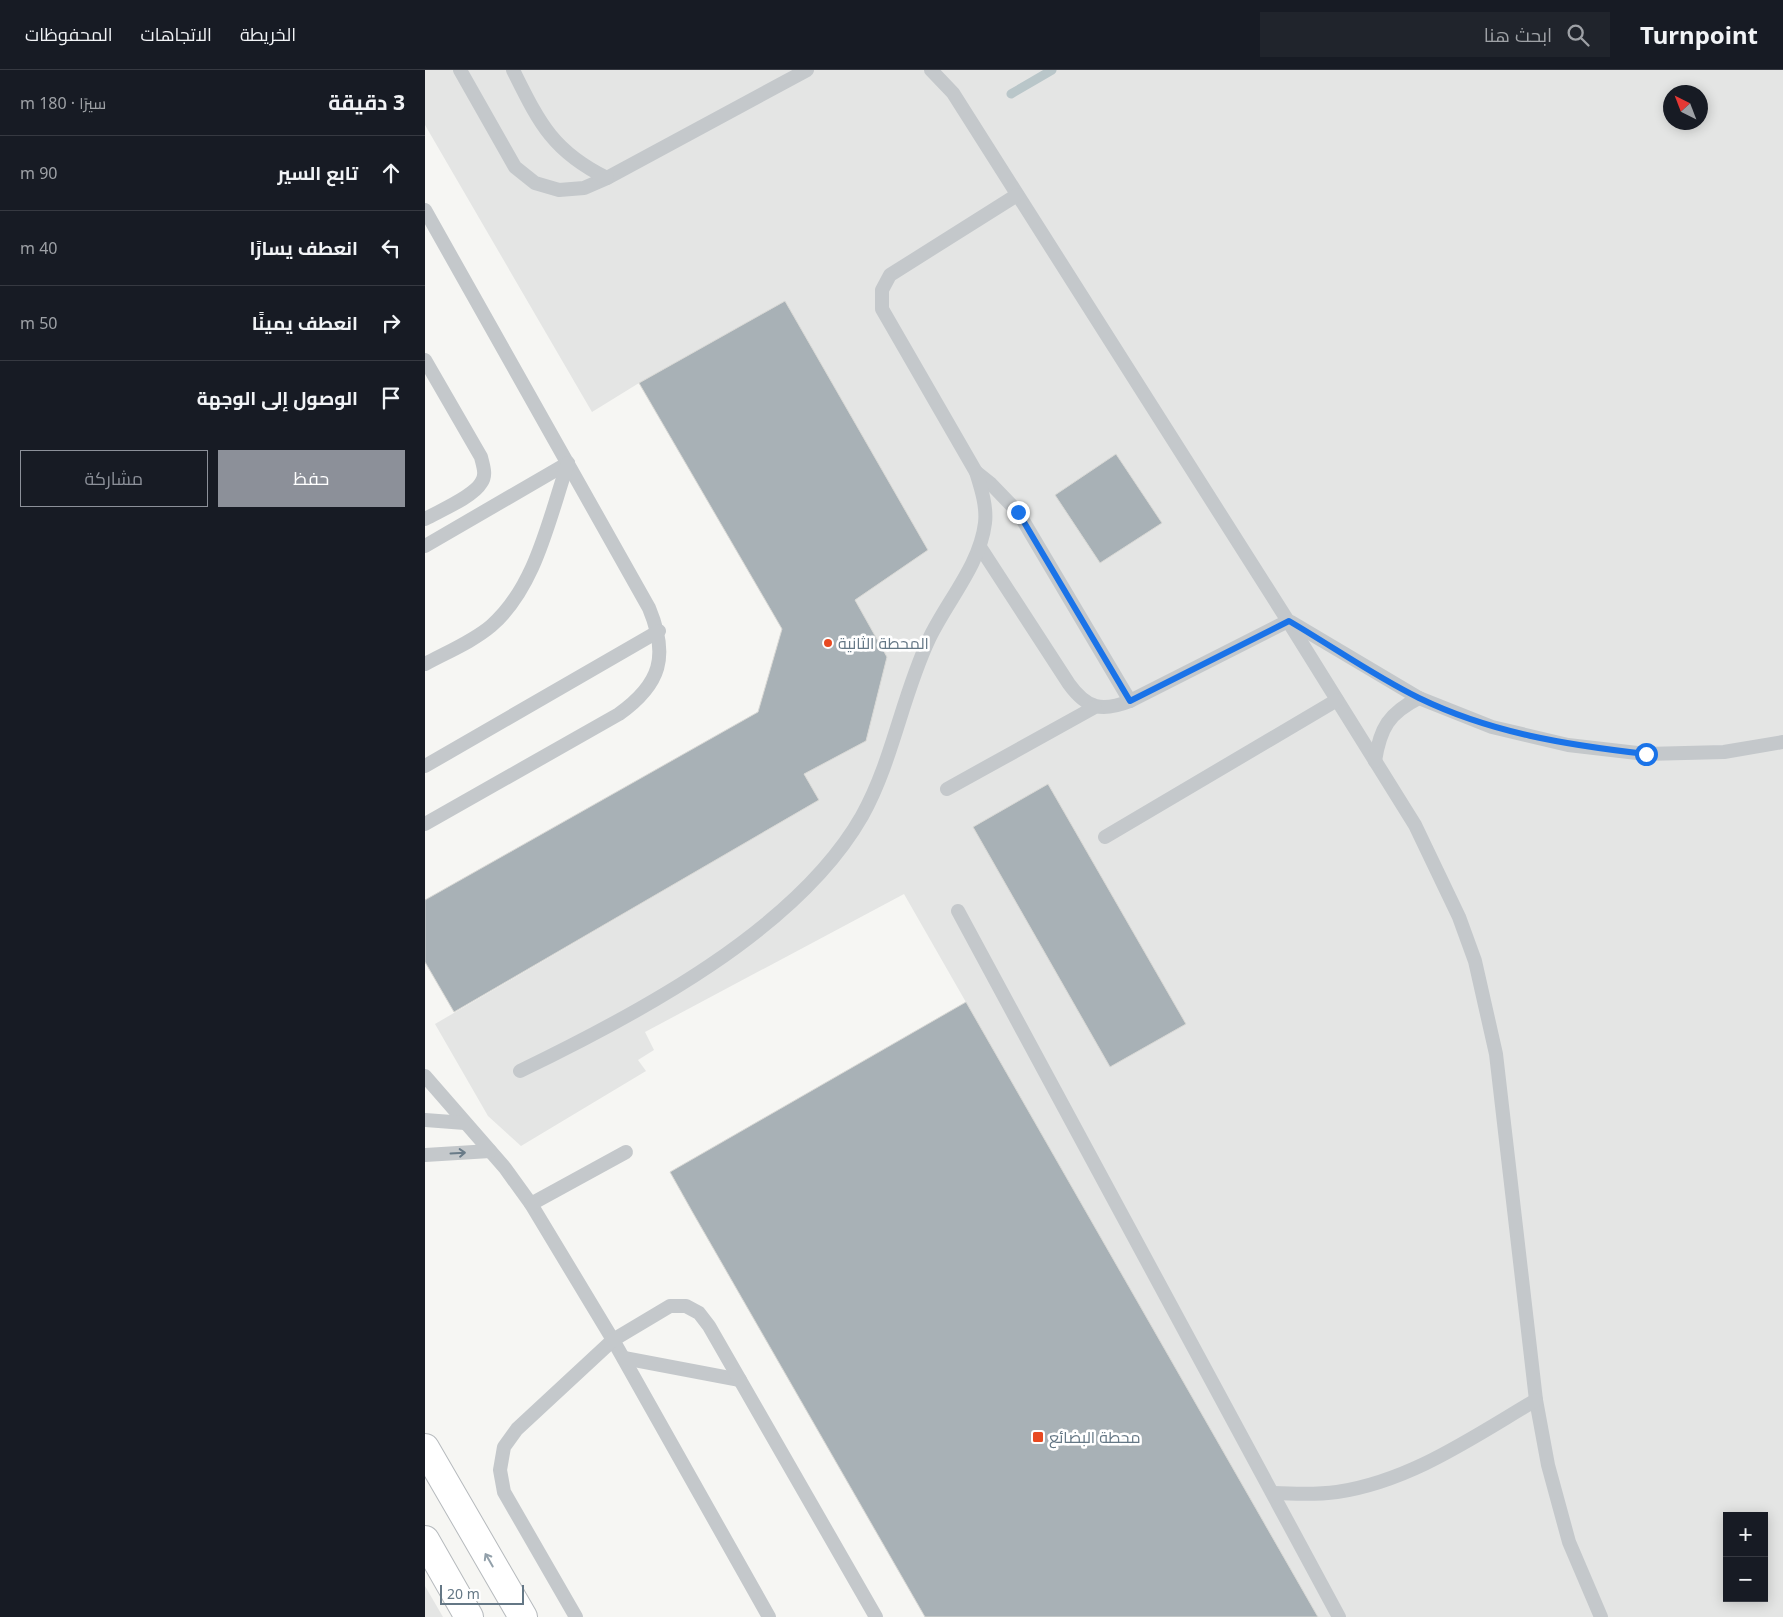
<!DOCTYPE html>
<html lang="ar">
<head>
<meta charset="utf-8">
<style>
  :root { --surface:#171b24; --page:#20242c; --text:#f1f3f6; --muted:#9ea1a6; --line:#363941; --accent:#8c9099 }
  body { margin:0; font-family:"Noto Sans",Cairo,sans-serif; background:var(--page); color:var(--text); direction:rtl }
  .controls { position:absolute; right:15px; bottom:15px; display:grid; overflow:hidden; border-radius:0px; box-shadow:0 2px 12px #0003 }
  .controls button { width:45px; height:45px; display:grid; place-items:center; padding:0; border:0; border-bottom:1px solid var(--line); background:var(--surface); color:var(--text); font:25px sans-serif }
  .compass { position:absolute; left:1238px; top:15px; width:45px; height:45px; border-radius:50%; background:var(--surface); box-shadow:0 2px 12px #0003; rotate:318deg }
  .scale { position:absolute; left:15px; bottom:12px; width:84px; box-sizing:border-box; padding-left:5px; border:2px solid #647785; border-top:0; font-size:14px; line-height:18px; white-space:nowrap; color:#647785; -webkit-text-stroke:4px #fff; paint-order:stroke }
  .stop { position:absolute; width:15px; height:15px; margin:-11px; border:4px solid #1a73e8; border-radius:50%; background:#fff }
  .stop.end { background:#1a73e8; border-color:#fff; box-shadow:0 1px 5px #0008 }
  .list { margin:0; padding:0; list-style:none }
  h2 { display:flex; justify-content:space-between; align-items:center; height:65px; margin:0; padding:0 20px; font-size:21px }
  h2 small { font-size:16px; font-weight:400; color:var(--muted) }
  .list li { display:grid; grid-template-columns:32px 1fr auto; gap:15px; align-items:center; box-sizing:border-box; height:75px; padding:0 20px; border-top:1px solid var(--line) }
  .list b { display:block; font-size:19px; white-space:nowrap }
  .list em { font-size:16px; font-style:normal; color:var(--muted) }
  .actions { display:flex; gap:10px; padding:15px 20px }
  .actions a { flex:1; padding:11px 0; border:1px solid var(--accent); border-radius:0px; text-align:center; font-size:18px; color:var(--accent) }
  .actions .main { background:var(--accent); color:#fff }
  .icon { flex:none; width:28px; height:28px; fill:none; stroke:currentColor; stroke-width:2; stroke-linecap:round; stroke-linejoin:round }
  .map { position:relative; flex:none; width:1358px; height:1547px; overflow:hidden; direction:ltr }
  header { display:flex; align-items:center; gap:30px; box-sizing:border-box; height:70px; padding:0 25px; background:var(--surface); border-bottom:1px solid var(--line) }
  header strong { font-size:24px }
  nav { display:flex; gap:28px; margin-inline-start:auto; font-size:18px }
  .search { width:350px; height:45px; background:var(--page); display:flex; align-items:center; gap:12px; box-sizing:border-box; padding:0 18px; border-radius:0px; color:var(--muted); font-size:19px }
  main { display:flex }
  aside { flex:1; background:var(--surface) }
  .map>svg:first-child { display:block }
</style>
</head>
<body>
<header>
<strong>Turnpoint</strong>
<div class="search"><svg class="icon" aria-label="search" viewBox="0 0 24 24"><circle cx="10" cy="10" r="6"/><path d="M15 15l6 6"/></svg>ابحث هنا</div>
<nav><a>الخريطة</a><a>الاتجاهات</a><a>المحفوظات</a></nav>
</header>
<main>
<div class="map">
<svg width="1358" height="1547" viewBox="0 0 1358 1547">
  <rect width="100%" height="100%" fill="#f6f6f3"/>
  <g fill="#e4e5e4" fill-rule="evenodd">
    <path d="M0 0H1358V1547H893L479 824 220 962 229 980 213 990 221 1001 96 1076 63 1046 10 954 394 730 379 704 441 671 462 587 430 530 503 480 360 231 214 313 167 342 0 55ZM1246 22H1276V52H1246ZM1302 1446H1339V1528H1302Z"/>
    <polygon points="0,1516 18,1547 0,1547"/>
  </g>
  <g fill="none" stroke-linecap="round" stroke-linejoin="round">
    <polyline stroke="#b9c6c9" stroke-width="9" points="586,24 627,0"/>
  </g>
  <g fill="#a8b1b6" stroke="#d8d8d5">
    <polygon points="360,231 503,480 430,530 462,587 441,671 379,704 394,730 29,942 0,892 0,830 333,642 357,559 214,313"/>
    <polygon points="691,384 737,453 675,493 630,425"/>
    <polygon points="623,714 761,954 685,997 548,757"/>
    <polygon points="541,932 893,1547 500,1547 268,1143 245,1102"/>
  </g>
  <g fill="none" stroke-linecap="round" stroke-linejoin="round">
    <g stroke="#b6babd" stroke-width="30">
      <g id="highway">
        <polyline points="0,1378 98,1547"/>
        <polyline points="0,1470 44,1547"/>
      </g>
    </g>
    <g stroke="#c4c8cb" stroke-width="14">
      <polyline points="35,0 90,97 110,113 134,120 159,118 182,108 382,0"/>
      <path d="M88 0C114 52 127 81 182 108"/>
      <polyline points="506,0 528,23 863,551 990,755 1034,847 1050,891 1071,984 1111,1330 1123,1395 1144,1472 1176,1547"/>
      <path d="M0 140 224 538C244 586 236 614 194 644L0 754"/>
      <path d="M0 290 56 387C58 396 62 405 56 413 48 427 14 441 0 449"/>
      <polyline points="551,402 566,414 593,442 705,631"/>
      <polyline points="0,476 143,393"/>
      <path d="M555 477 644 614C662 639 677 642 705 631L863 551"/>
      <polyline points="866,552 994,628 1067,657 1143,675 1221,684 1299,682 1358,672"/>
      <path d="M0 594C22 582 47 572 66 556 111 517 124 448 143 393"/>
      <path d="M950 691C955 658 964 643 994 628"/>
      <polyline points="0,696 234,561"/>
      <polyline points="522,719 670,637"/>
      <polyline points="680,767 912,630"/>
      <polyline points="533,841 914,1547"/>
      <path d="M95 1001C211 945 372 860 437 746 468 690 477 626 504 569 522 531 555 495 560 453 562 436 556 418 551 402L457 239V220L465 205 592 125"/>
      <polyline points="0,1006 80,1098 106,1134 188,1270 344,1547"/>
      <polyline points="0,1050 40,1053"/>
      <polyline points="0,1085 65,1081"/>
      <polyline points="106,1134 201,1082"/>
      <polyline points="199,1288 315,1310"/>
      <path d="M848 1423C869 1424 891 1425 912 1422 986 1411 1048 1367 1111 1330"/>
      <polyline points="151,1547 79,1422 75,1400 79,1377 92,1359 188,1270 245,1236 261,1236 274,1243 284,1256 451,1547"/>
    </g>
    <use href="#highway" stroke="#fff" stroke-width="28"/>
  </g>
  <defs><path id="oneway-shaft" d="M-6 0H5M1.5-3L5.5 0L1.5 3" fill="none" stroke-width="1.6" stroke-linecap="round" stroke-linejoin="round" transform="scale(1.25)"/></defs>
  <use stroke="#697b88" href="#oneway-shaft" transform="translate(33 1083) rotate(-3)"/>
  <use stroke="#92a0aa" href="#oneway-shaft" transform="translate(64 1490) rotate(-120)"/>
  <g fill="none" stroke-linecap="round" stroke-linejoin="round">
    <path stroke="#1a73e8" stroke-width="6" d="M593 442 705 631 864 551C907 576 949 606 994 628 1066 663 1142 675 1221 684"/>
  </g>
  <g fill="#e84921" stroke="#fff" stroke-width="2">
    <circle cx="403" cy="573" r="5"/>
    <rect x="607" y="1361" width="12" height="12" rx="2.5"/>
  </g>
  <g text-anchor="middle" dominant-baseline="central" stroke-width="5" stroke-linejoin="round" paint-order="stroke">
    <g font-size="16" fill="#647785" stroke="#fff" text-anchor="start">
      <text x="413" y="573">المحطة الثانية</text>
      <text x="624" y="1367">محطة البضائع</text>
    </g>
  </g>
</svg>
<div class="controls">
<button>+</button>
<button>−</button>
</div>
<svg class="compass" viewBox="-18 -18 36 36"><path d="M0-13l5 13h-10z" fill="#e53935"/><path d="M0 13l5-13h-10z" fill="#9ea1a6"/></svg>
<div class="scale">20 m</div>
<div class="stop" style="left:1221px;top:684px"></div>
<div class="stop end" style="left:593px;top:442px"></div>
</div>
<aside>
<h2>3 دقيقة<small>سيرًا · 180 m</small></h2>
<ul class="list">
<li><svg class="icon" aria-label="ahead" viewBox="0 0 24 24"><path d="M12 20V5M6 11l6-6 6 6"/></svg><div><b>تابع السير</b></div><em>90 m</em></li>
<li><svg class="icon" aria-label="left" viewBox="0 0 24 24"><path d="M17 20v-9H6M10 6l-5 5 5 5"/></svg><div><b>انعطف يسارًا</b></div><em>40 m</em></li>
<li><svg class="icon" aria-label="right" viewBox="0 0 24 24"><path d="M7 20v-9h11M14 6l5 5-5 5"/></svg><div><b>انعطف يمينًا</b></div><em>50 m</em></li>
<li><svg class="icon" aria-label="arrive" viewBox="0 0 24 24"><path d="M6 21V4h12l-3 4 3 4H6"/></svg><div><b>الوصول إلى الوجهة</b></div></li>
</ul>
<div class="actions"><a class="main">حفظ</a><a>مشاركة</a></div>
</aside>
</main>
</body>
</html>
